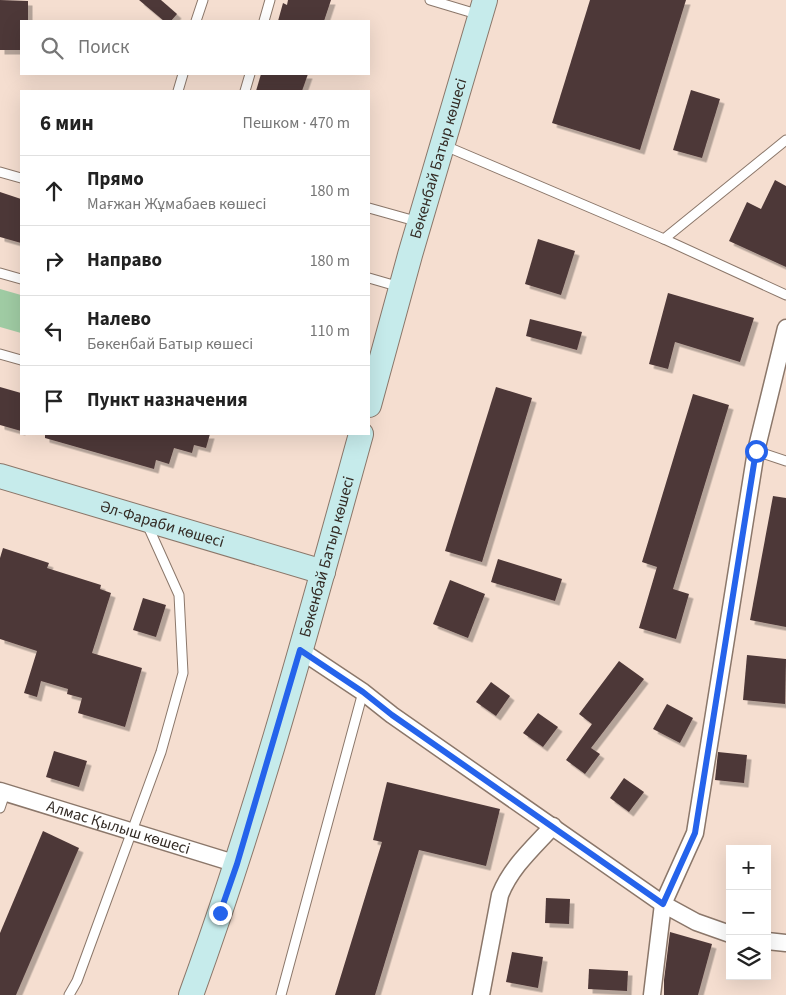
<!DOCTYPE html>
<html lang="ru">
<head>
<meta charset="utf-8">
<style>
  :root { --surface:#fff; --page:#f6f6f6; --text:#222; --muted:#767676; --line:#e0e0e0 }
  body { margin:0; font-family:"Source Sans 3",sans-serif; background:var(--page); color:var(--text) }
  .controls { position:absolute; right:15px; bottom:15px; display:grid; overflow:hidden; border-radius:0px; box-shadow:0 5px 20px #0002 }
  .controls button { width:45px; height:45px; display:grid; place-items:center; padding:0; border:0; border-bottom:1px solid var(--line); background:var(--surface); color:var(--text); font:25px sans-serif }
  .stop { position:absolute; width:15px; height:15px; margin:-11px; border:4px solid #2563eb; border-radius:50%; background:#fff }
  .stop.end { background:#2563eb; border-color:#fff; box-shadow:0 1px 5px #0008 }
  .list { margin:0; padding:0; list-style:none }
  h2 { display:flex; justify-content:space-between; align-items:center; height:65px; margin:0; padding:0 20px; font-size:21px }
  h2 small { font-size:16px; font-weight:400; color:var(--muted) }
  .list li { display:grid; grid-template-columns:32px 1fr auto; gap:15px; align-items:center; box-sizing:border-box; height:70px; padding:0 20px; border-top:1px solid var(--line) }
  .list b { display:block; font-size:19px; white-space:nowrap }
  .list p { margin:0; font-size:16px; white-space:nowrap; color:var(--muted) }
  .list em { font-size:16px; font-style:normal; color:var(--muted) }
  .icon { flex:none; width:28px; height:28px; fill:none; stroke:currentColor; stroke-width:2; stroke-linecap:round; stroke-linejoin:round }
  .map { position:relative; flex:none; width:786px; height:995px; overflow:hidden }
  .search { position:absolute; background:var(--surface); box-shadow:0 5px 20px #0002; left:20px; top:20px; width:350px; height:55px; display:flex; align-items:center; gap:12px; box-sizing:border-box; padding:0 18px; border-radius:0px; color:var(--muted); font-size:19px }
  .panel { position:absolute; background:var(--surface); box-shadow:0 5px 20px #0002; left:20px; top:90px; width:350px; height:345px; border-radius:0px }
  .map>svg:first-child { display:block }
</style>
</head>
<body>
<div class="map">
<svg width="786" height="995" viewBox="0 0 786 995">
  <defs>
    <filter id="shadow"><feDropShadow dx="4.5" dy="4.5" stdDeviation="0" flood-color="#0004"/></filter>
  </defs>
  <rect width="100%" height="100%" fill="#f5ded0"/>
  <polygon fill="#a0cca4" points="0,289 21,295 21,333 0,327"/>
  <g fill="#4e3838" filter="url(#shadow)">
    <polygon points="0,0 28,1 28,21 21,21 21,50 0,50"/>
    <polygon points="139,0 161,0 177,14 171,21 164,21"/>
    <polygon points="288,0 331,0 324,21 278,21 283,3 287,5"/>
    <polygon points="590,0 686,0 640,150 552,123"/>
    <polygon points="261,74 308,74 302,91 256,91"/>
    <polygon points="691,90 720,99 702,158 673,150"/>
    <polygon points="775,180 786,186 786,267 729,241 747,202 761,209"/>
    <polygon points="0,192 21,199 21,243 0,237"/>
    <polygon points="538,239 575,251 561,295 525,284"/>
    <polygon points="668,293 754,318 740,362 675,342 668,369 649,364"/>
    <polygon points="530,319 582,332 577,350 526,336"/>
    <polygon points="0,387 21,393 21,431 0,425"/>
    <polygon points="496,387 532,398 482,562 445,551"/>
    <polygon points="693,394 729,405 673,589 689,594 676,639 639,628 657,567 642,562"/>
    <polygon points="45,434 210,434 206,448 194,445 192,453 174,448 169,464 156,460 154,469 45,438"/>
    <polygon points="773,496 786,498 786,627 750,620"/>
    <polygon points="3,548 49,563 47,568 101,585 100,589 111,593 92,653 142,668 125,727 78,713 82,698 67,694 68,689 41,681 37,697 24,693 37,651 0,639 0,558"/>
    <polygon points="498,559 562,579 555,601 491,582"/>
    <polygon points="450,580 485,594 468,638 433,624"/>
    <polygon points="143,598 166,605 156,637 133,630"/>
    <polygon points="747,655 786,659 785,704 743,700"/>
    <polygon points="619,661 644,679 591,748 600,754 585,774 566,760 592,724 579,714"/>
    <polygon points="491,682 510,696 496,716 476,702"/>
    <polygon points="667,704 693,718 680,743 653,729"/>
    <polygon points="538,713 558,727 543,747 523,733"/>
    <polygon points="54,751 87,761 79,787 46,777"/>
    <polygon points="718,752 747,755 744,783 715,780"/>
    <polygon points="624,778 644,792 629,812 610,798"/>
    <polygon points="387,782 500,809 486,866 419,850 375,995 335,995 382,842 373,840"/>
    <polygon points="43,831 79,848 16,995 0,995 0,933"/>
    <polygon points="546,898 570,899 569,924 545,923"/>
    <polygon points="670,932 712,944 698,995 664,995 664,980"/>
    <polygon points="512,952 543,957 538,988 506,982"/>
    <polygon points="589,969 628,971 627,991 588,989"/>
  </g>
  <g fill="none" stroke-linecap="round" stroke-linejoin="round">
    <g stroke="#8b776a" stroke-width="11">
      <g id="lane">
        <polyline points="430,0 480,15"/>
        <polyline points="196,21 203,0"/>
        <polyline points="264,21 270,0"/>
        <polyline points="178,91 183,74"/>
        <polyline points="245,91 250,74"/>
        <polyline points="443,145 664,239 786,295"/>
        <polyline points="0,172 21,178"/>
        <polyline points="369,208 419,222"/>
        <polyline points="664,239 786,140"/>
        <polyline points="0,273 21,279"/>
        <polyline points="369,278 400,287"/>
        <polyline points="0,354 21,360"/>
        <polyline points="756,451 786,461"/>
        <polyline points="0,808 5,793"/>
        <polyline points="69,995 77,981 161,752 183,673 179,595 147,524"/>
        <polyline points="281,995 363,692"/>
      </g>
    </g>
    <g stroke="#8b776a" stroke-width="19">
      <g id="street">
        <polyline points="300,650 363,692 392,715 663,904 696,922 730,934"/>
        <path id="s1" d="M0 791 237 864"/>
        <polyline points="767,941 786,943"/>
        <path d="M481 995 500 895C511 867 533 848 553 826"/>
        <polyline points="652,995 663,904 695,833 756,451 786,328"/>
      </g>
    </g>
    <g stroke="#8b776a" stroke-width="26">
      <g id="secondary">
        <path id="s2" d="M369 405 410 255 485 0"/>
        <path id="s3" d="M0 476 323 572"/>
        <path id="s4" d="M191 995C258 811 309 622 361 434"/>
      </g>
    </g>
    <use href="#lane" stroke="#fff" stroke-width="9"/>
    <use href="#street" stroke="#fff" stroke-width="16"/>
    <use href="#secondary" stroke="#c6ebeb" stroke-width="24"/>
  </g>
  <g fill="none" stroke-linecap="round" stroke-linejoin="round">
    <polyline stroke="#2563eb" stroke-width="6" points="220,913 237,864 300,650 363,692 392,715 663,904 695,833 756,451"/>
  </g>
  <g text-anchor="middle" dominant-baseline="central" stroke-width="5" stroke-linejoin="round" paint-order="stroke">
    <g font-size="16" fill="#332b25" stroke="#f5ded0">
      <text stroke="none"><textPath href="#s2" startOffset="256">Бөкенбай Батыр көшесі</textPath></text>
      <text stroke="none"><textPath href="#s3" startOffset="169">Әл-Фараби көшесі</textPath></text>
      <text stroke="none"><textPath href="#s4" startOffset="459">Бөкенбай Батыр көшесі</textPath></text>
      <text stroke="none"><textPath href="#s1" startOffset="124">Алмас Қылыш көшесі</textPath></text>
    </g>
  </g>
</svg>
<div class="controls">
<button>+</button>
<button>−</button>
<button><svg class="icon" aria-label="layers" viewBox="0 0 24 24"><path d="M12 4l9 5-9 5-9-5zM3 14l9 5 9-5"/></svg></button>
</div>
<div class="stop" style="left:756px;top:451px"></div>
<div class="stop end" style="left:220px;top:913px"></div>
<div class="search"><svg class="icon" aria-label="search" viewBox="0 0 24 24"><circle cx="10" cy="10" r="6"/><path d="M15 15l6 6"/></svg>Поиск</div>
<section class="panel">
<h2>6 мин<small>Пешком · 470 m</small></h2>
<ul class="list">
<li><svg class="icon" aria-label="ahead" viewBox="0 0 24 24"><path d="M12 20V5M6 11l6-6 6 6"/></svg><div><b>Прямо</b><p>Мағжан Жұмабаев көшесі</p></div><em>180 m</em></li>
<li><svg class="icon" aria-label="right" viewBox="0 0 24 24"><path d="M7 20v-9h11M14 6l5 5-5 5"/></svg><div><b>Направо</b></div><em>180 m</em></li>
<li><svg class="icon" aria-label="left" viewBox="0 0 24 24"><path d="M17 20v-9H6M10 6l-5 5 5 5"/></svg><div><b>Налево</b><p>Бөкенбай Батыр көшесі</p></div><em>110 m</em></li>
<li><svg class="icon" aria-label="arrive" viewBox="0 0 24 24"><path d="M6 21V4h12l-3 4 3 4H6"/></svg><div><b>Пункт назначения</b></div></li>
</ul>
</section>
</div>
</body>
</html>
